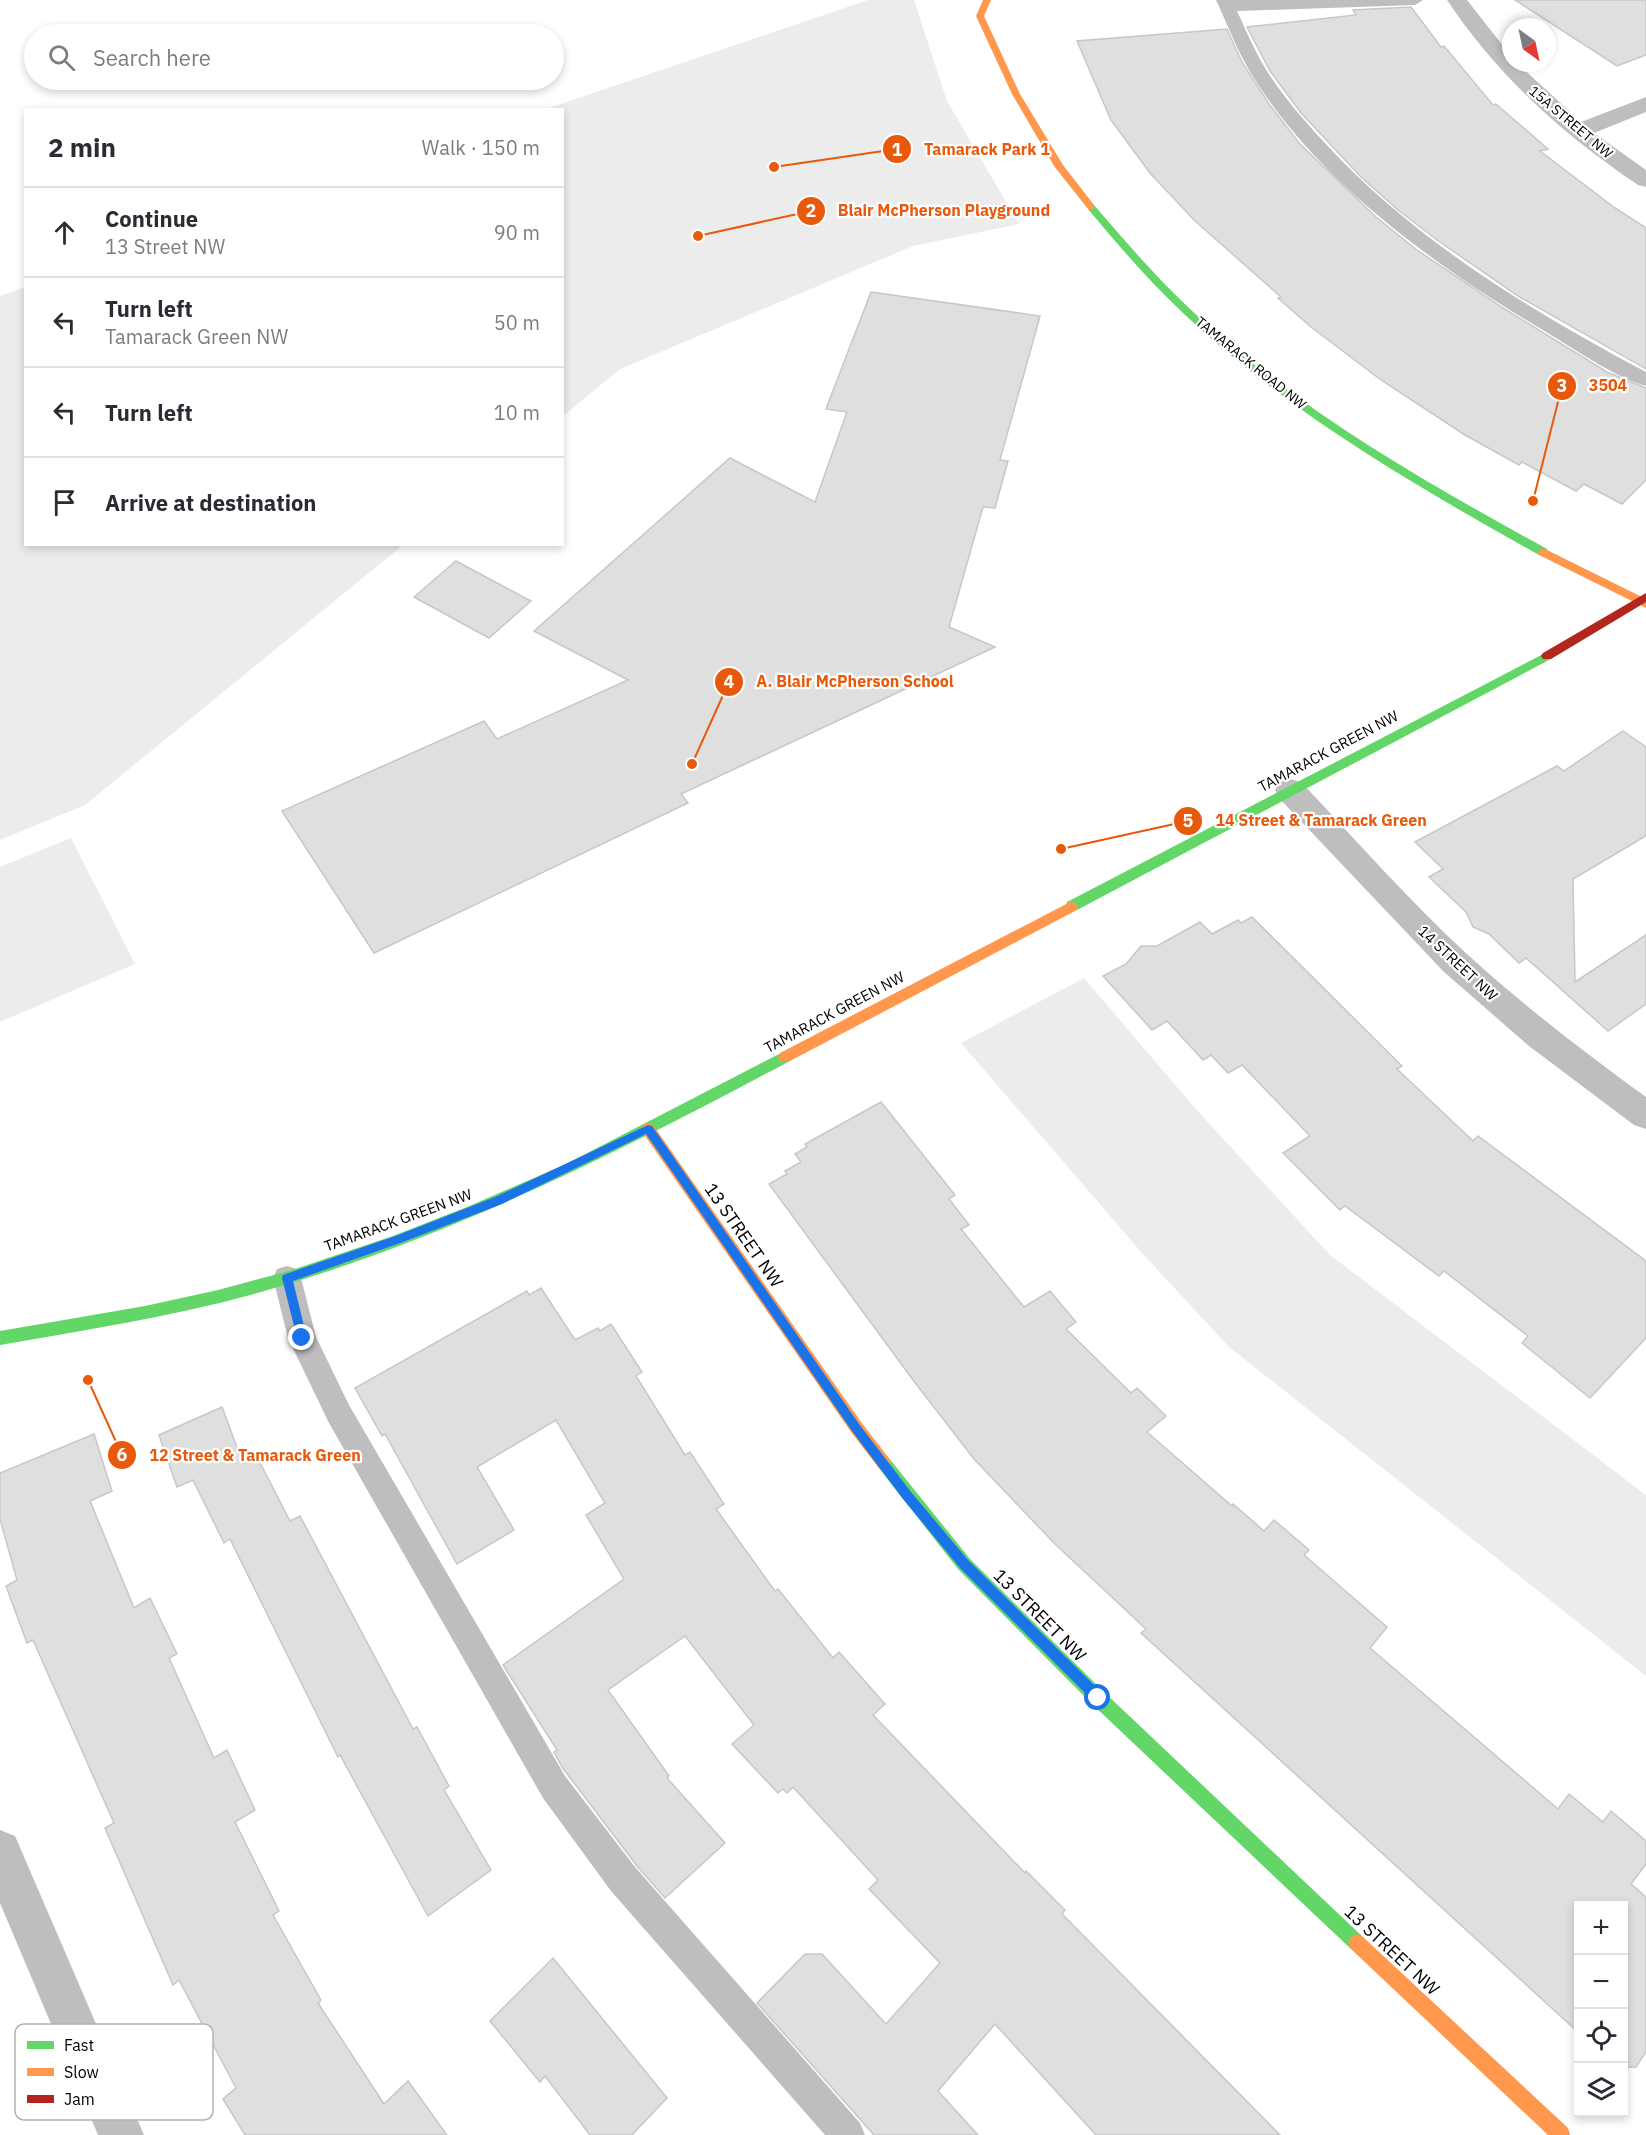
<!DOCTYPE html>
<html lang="en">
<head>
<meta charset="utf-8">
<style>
  :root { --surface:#fff; --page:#f7f7f7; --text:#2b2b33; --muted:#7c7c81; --line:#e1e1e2 }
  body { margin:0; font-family:"IBM Plex Sans",sans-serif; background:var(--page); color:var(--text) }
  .controls { position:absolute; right:18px; bottom:18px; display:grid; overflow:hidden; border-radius:0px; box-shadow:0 3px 9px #0003 }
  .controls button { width:54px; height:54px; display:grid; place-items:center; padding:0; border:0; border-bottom:2px solid var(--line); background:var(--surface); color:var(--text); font:30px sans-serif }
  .compass { position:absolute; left:1502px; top:18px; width:54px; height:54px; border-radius:50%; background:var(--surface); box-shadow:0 3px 9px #0003; rotate:147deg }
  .stop { position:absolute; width:18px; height:18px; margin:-14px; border:4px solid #1a73e8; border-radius:50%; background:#fff }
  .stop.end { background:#1a73e8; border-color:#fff; box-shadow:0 2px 6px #0008 }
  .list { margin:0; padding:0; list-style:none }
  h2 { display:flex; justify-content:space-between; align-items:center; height:78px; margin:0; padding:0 24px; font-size:26px }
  h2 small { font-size:20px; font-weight:400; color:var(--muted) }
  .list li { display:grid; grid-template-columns:39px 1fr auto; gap:18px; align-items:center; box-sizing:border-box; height:90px; padding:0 24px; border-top:2px solid var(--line) }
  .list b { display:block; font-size:22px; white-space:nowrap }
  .list p { margin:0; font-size:20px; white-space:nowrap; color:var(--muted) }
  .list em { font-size:20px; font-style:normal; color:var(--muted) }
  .icon { flex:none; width:33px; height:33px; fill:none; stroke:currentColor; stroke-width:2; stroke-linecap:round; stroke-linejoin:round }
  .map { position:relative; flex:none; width:1646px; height:2135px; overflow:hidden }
  .search { position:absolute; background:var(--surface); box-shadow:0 3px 9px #0003; left:24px; top:24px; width:540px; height:66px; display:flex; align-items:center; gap:15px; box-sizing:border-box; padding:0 21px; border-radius:33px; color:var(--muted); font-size:22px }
  .panel { position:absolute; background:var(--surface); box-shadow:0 3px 9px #0003; left:24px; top:108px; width:540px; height:438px; border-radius:0px }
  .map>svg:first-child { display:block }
</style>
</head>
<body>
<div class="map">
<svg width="1646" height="2135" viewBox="0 0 1646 2135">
  <rect width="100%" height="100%" fill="#fff"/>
  <g fill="#ececec">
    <polygon points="868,0 914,0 947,101 1019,224 913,246 620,369 563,416 562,110 546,109"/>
    <polygon points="25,287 26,544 403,545 85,805 0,840 0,296"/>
    <polygon points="71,838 135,964 0,1022 0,867"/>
    <polygon points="1084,978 1194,1107 1330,1255 1646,1495 1646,1676 1229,1347 1141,1252 961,1043"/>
  </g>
  <g fill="#dfdfdf" stroke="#c7c7c7" stroke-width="1.5">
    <polygon points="1515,0 1646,0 1646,55 1617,66"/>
    <polygon points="1411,7 1441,47 1444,46 1493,105 1496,104 1548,149 1540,151 1615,208 1646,228 1646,369 1518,296 1437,240 1398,210 1361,177 1301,113 1270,71 1247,27 1356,15 1353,10"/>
    <polygon points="1227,29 1242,62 1269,104 1300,144 1376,217 1417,250 1503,308 1607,372 1646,388 1646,480 1622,504 1584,484 1576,491 1522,462 1519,465 1465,435 1381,380 1311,327 1278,298 1281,297 1194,220 1150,173 1111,120 1077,41"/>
    <polygon points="871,292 1040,316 1000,460 1008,461 995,508 983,507 949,627 995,647 681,794 688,803 374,953 282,811 484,721 497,739 628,680 534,631 730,458 815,502 847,412 826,409"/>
    <polygon points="456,561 531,601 489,638 414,597"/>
    <polygon points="1623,731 1646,747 1646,836 1573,879 1575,982 1646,935 1646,1004 1608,1031 1526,958 1519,963 1489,934 1473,927 1466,912 1429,877 1443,869 1415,842 1557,766 1564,771"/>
    <polygon points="1252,917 1402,1066 1397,1069 1473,1141 1478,1136 1646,1261 1646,1338 1590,1398 1522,1343 1528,1336 1444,1271 1439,1276 1345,1206 1340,1210 1283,1153 1310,1136 1242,1065 1228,1073 1211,1055 1203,1060 1167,1021 1152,1030 1103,976 1126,964 1141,946 1157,946 1200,922 1212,934 1238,920 1241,923"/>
    <polygon points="881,1102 955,1195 949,1199 969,1225 961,1229 1024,1307 1050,1291 1076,1322 1066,1329 1131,1393 1137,1388 1166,1416 1147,1432 1232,1506 1233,1504 1264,1531 1274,1520 1309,1550 1304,1555 1387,1627 1370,1648 1558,1809 1569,1794 1603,1822 1611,1811 1646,1841 1646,1864 1631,1884 1646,1897 1646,2052 1636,2067 1623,2067 1623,1905 1578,1905 1578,2032 1141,1633 1146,1629 1055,1544 974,1459 913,1380 769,1184 787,1174 785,1171 801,1162 795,1154 807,1147 805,1144"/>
    <polygon points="541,1288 575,1340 598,1328 600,1331 611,1324 642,1372 636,1376 685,1455 690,1452 724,1504 716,1509 775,1591 778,1589 833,1658 839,1652 885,1704 873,1715 1025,1873 1026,1871 1065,1910 1062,1914 1280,2135 1096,2135 995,2024 938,2091 978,2135 874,2135 757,2003 805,1954 822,1954 886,2024 940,1963 869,1889 878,1880 793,1787 787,1793 783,1789 778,1793 732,1744 754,1725 685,1636 608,1690 669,1776 667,1778 725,1843 665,1898 637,1866 562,1767 554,1752 557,1750 503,1665 624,1579 586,1515 605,1503 556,1420 477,1467 514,1530 457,1564 385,1434 382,1436 355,1388 527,1291 529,1295"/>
    <polygon points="222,1407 243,1464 257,1457 290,1521 300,1516 413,1729 417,1727 449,1786 444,1790 491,1870 428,1916 340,1755 338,1757 230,1539 224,1543 193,1480 177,1487 159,1435"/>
    <polygon points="94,1434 112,1491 90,1501 134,1608 150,1598 177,1654 169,1658 214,1758 227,1750 255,1810 235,1822 279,1911 273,1915 321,2000 318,2003 384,2104 408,2081 447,2135 245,2135 223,2099 236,2088 179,1980 173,1985 105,1828 114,1823 33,1640 27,1643 6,1586 17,1580 0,1519 0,1473"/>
    <polygon points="553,1958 667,2098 632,2135 590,2135 545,2076 540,2082 490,2021"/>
  </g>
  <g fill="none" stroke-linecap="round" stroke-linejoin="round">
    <g fill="#bebebe" fill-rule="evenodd">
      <path d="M1216 0H1423L1415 5 1237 11C1245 28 1252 45 1261 61 1278 91 1302 118 1325 143 1415 241 1530 310 1646 372V386C1616 378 1573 348 1546 332 1437 268 1306 174 1244 61 1234 42 1225 19 1216 0Z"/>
      <polygon points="287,1266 297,1269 301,1278 316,1337 349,1405 565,1776 635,1867 860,2123 865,2135 825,2135 611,1891 543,1798 329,1423 288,1338 273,1278 277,1269"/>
    </g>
    <g fill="#bebebe" fill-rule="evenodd">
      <path d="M1447 0H1467L1511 56V63H1517L1581 122 1646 97V112L1594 133 1646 170V187L1638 185C1562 134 1498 76 1447 0Z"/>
      <path d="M1290 779 1301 782C1356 840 1409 901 1468 955 1524 1006 1584 1052 1646 1097V1129L1634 1125 1529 1046 1444 972 1279 798 1275 790 1279 782Z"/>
      <polygon points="0,1830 15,1836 144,2135 98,2135 0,1903"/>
    </g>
    <g fill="#63d668" fill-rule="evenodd">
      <path d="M1088 205H1094C1125 241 1155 276 1190 309 1294 408 1422 480 1547 549V555H1539C1414 485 1287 412 1183 313 1148 280 1118 245 1088 209Z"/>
      <polygon points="1547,652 1553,656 1551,659 1077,910 1067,910 1066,906 1067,902"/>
      <path d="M785 1051 790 1053 792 1057 790 1061C617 1153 443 1241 254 1294 171 1317 85 1330 0 1345V1331L145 1306 218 1290 289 1271 393 1236 467 1207 566 1164Z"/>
      <polygon points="883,1455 888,1457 970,1559 1104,1692 1363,1937 1366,1943 1363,1949 1357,1952 1351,1949 1092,1704 958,1569 878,1467 875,1462 878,1457"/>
    </g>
    <g fill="#ff974d" fill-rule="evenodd">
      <polygon points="983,0 991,0 984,16 1020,94 1063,165 1094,205 1094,209 1088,209 1054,166 1012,94 976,16"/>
      <polygon points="1543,548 1646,599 1646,608 1539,555 1537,552"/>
      <polygon points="1072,901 1078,906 1077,910 790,1061 780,1061 778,1057 780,1053"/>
      <polygon points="648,1123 653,1125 861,1422 888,1457 891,1462 888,1467 883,1469 878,1467 851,1432 643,1133 641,1129 643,1125"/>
      <polygon points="1357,1934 1363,1937 1568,2128 1570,2135 1548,2135 1351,1949 1348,1943 1351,1937"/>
    </g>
    <polygon fill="#b3261e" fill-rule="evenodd" points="1646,593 1646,602 1551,659 1543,659 1541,656 1543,653"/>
  </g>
  <polygon fill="#1a73e8" points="648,1125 652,1126 859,1424 911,1492 968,1560 1103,1694 1103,1702 1094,1702 960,1568 903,1499 852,1431 646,1134 502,1204 403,1242 293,1281 307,1338 302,1343 298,1342 282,1278 283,1275 398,1235 495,1197"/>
  <g text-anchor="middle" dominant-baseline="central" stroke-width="4.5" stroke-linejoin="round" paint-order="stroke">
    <g font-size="14" fill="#000" stroke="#fff">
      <text transform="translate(1571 122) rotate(40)">15A STREET NW</text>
      <text transform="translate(1251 363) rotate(39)">TAMARACK ROAD NW</text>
    </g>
    <g font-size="15" fill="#000" stroke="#fff">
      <text transform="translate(1328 751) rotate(-28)">TAMARACK GREEN NW</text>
      <text transform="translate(1458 963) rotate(43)">14 STREET NW</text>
      <text transform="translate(834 1012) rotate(-28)">TAMARACK GREEN NW</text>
      <text transform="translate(398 1220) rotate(-20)">TAMARACK GREEN NW</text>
    </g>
    <g font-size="18" fill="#000" stroke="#fff">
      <text transform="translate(744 1235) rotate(55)">13 STREET NW</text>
      <text transform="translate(1040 1615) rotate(45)">13 STREET NW</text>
      <text transform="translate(1392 1950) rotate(43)">13 STREET NW</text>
    </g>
  </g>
  <rect x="15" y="2024" width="198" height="96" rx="9" fill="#fff" stroke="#b2b2b2" stroke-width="1.5"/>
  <rect x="27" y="2041" width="27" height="8" fill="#63d668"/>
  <rect x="27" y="2068" width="27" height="8" fill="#ff974d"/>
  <rect x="27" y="2095" width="27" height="8" fill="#b3261e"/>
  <g font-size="16" fill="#000">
    <text x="64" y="2051">Fast</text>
    <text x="64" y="2078">Slow</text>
    <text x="64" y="2105">Jam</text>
  </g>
  <path fill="none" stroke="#e8590c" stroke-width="2" d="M774 167L897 149M698 236L811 211M1533 501L1562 386M692 764L729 682M1061 849L1188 821M88 1380L122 1455"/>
  <g fill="#e8590c" stroke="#fff" stroke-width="2">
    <circle cx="774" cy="167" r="6"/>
    <circle cx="698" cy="236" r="6"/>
    <circle cx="1533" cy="501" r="6"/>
    <circle cx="692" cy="764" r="6"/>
    <circle cx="1061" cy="849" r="6"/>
    <circle cx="88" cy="1380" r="6"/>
    <circle cx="897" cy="149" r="15"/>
    <circle cx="811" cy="211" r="15"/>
    <circle cx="1562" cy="386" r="15"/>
    <circle cx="729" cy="682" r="15"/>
    <circle cx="1188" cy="821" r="15"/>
    <circle cx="122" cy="1455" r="15"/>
  </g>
  <g font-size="18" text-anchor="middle" font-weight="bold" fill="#fff">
    <text x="897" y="156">1</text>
    <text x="811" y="217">2</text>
    <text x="1562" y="392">3</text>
    <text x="729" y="688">4</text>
    <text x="1188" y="827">5</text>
    <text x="122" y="1461">6</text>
  </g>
  <g font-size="16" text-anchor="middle" font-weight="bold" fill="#e8590c" stroke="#fff" stroke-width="4.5" stroke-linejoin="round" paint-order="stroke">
    <text x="987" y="155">Tamarack Park 1</text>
    <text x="944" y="216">Blair McPherson Playground</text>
    <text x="1608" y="391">3504</text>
    <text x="855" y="687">A. Blair McPherson School</text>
    <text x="1321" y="826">14 Street &amp; Tamarack Green</text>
    <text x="255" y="1461">12 Street &amp; Tamarack Green</text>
  </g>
</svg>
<div class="controls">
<button>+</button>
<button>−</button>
<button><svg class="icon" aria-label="locate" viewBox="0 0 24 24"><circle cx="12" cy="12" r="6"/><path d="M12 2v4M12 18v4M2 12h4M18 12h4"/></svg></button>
<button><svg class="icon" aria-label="layers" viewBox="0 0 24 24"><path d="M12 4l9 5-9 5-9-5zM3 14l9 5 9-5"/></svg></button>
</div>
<svg class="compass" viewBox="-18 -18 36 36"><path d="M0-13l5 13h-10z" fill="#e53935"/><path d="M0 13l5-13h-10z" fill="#7c7c81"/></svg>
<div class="stop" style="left:1098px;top:1698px"></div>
<div class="stop end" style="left:302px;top:1338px"></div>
<div class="search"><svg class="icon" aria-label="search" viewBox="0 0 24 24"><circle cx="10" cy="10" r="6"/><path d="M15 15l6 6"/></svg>Search here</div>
<section class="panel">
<h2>2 min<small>Walk · 150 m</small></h2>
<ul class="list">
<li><svg class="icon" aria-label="ahead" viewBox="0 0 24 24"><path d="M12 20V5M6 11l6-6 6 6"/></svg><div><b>Continue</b><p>13 Street NW</p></div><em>90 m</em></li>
<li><svg class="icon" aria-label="left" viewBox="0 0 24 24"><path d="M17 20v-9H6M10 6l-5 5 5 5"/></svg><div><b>Turn left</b><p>Tamarack Green NW</p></div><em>50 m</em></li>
<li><svg class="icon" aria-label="left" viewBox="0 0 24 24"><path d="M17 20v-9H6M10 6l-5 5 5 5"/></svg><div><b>Turn left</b></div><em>10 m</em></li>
<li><svg class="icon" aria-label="arrive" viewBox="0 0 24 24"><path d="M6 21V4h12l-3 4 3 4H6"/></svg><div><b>Arrive at destination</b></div></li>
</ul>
</section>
</div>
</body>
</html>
